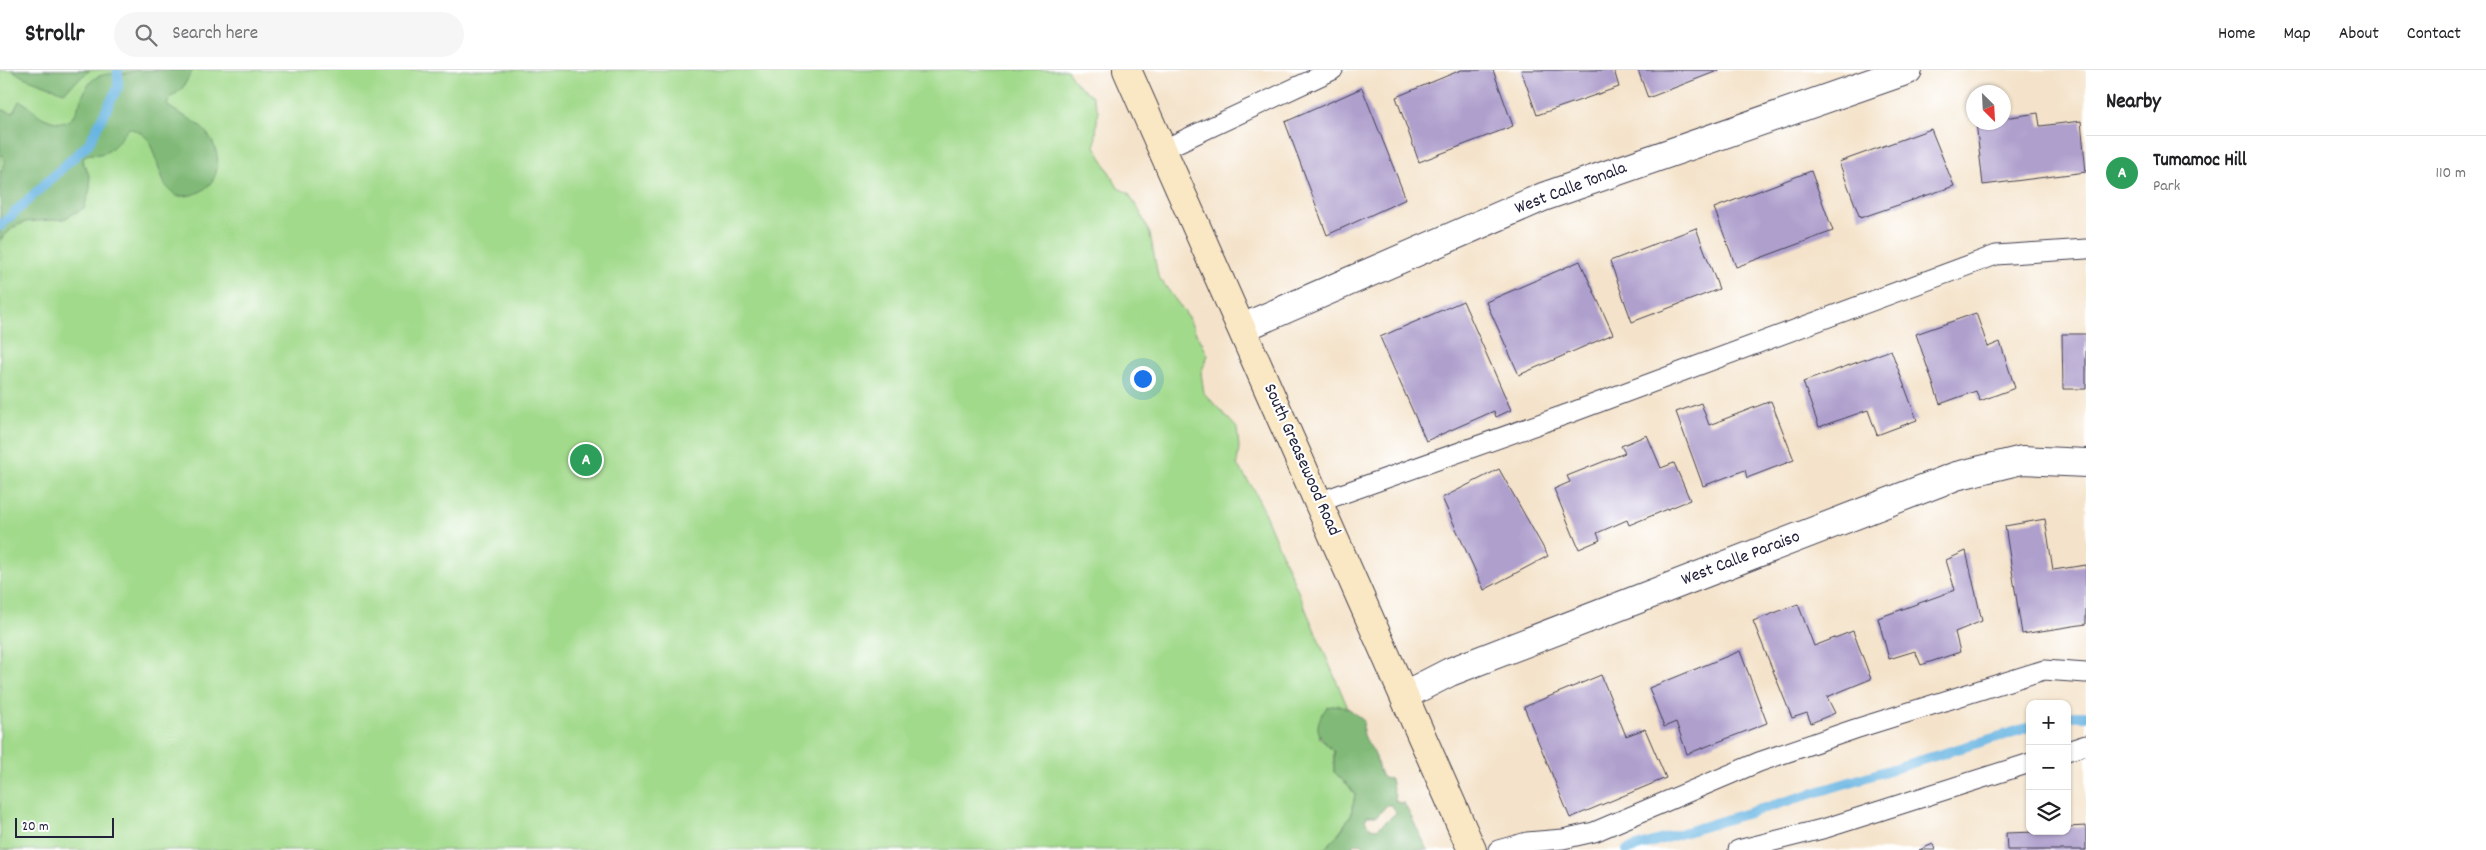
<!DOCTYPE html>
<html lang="en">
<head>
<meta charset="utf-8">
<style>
  :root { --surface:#fff; --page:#f6f6f6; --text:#202124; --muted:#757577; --line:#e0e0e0; --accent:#0b8043 }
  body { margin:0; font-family:Dekko,sans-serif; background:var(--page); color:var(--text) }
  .controls { position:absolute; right:15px; bottom:15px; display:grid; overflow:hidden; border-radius:10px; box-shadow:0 1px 4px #0004 }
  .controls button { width:45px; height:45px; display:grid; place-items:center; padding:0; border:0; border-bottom:1px solid var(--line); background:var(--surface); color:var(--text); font:25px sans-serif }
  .compass { position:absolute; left:1966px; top:15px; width:45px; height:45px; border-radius:50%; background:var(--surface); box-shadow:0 1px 4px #0004; rotate:156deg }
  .scale { position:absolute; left:15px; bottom:12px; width:99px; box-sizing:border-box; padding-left:5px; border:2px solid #22223b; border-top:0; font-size:14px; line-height:18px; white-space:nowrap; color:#22223b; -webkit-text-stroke:4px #fff; paint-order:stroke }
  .you { position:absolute; left:1142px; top:308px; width:18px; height:18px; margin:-12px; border:4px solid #fff; border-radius:50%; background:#1a73e8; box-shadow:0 0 0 8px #1a73e833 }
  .badge { display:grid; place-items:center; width:32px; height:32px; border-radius:50%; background:var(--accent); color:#fff; font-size:16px; font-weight:700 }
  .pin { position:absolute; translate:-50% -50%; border:2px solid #fff; box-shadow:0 1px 5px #0006 }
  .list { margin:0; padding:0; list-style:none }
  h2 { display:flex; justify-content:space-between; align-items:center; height:65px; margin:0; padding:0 20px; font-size:21px }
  h2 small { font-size:16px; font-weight:400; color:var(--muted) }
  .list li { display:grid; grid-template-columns:32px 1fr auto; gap:15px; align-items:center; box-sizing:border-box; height:75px; padding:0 20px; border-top:1px solid var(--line) }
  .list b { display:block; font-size:19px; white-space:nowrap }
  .list p { margin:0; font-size:16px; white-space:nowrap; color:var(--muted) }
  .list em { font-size:16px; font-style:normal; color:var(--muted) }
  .icon { flex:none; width:28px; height:28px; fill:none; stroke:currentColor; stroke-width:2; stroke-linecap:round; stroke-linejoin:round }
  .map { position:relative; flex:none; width:2086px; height:780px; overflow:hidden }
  header { display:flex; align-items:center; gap:30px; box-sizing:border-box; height:70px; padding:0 25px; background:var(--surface); border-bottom:1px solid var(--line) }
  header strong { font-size:24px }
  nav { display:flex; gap:28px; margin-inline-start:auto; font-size:18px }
  .search { width:350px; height:45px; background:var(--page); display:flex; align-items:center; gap:12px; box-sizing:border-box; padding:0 18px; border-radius:28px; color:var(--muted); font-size:19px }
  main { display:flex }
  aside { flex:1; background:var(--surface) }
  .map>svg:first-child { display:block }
</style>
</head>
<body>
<header>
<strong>Strollr</strong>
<div class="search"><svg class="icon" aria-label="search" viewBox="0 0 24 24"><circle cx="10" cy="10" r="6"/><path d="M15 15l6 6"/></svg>Search here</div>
<nav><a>Home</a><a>Map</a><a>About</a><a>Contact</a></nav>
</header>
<main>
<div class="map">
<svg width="2086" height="780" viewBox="0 0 2086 780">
  <rect width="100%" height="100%" fill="#fff"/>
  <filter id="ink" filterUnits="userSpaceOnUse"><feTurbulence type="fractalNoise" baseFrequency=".02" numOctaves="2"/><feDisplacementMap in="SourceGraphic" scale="10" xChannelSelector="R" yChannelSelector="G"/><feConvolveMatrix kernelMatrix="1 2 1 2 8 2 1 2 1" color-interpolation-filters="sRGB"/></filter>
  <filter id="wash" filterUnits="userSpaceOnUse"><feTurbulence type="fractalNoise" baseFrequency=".0096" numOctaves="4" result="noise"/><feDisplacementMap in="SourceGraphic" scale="20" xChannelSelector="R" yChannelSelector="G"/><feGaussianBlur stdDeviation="1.12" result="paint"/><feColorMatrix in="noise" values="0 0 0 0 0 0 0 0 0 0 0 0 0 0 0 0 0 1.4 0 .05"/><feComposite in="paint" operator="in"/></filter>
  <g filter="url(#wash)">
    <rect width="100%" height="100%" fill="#f4e3ca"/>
    <polygon fill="#a2da8c" stroke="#627e64" points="0,0 1067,0 1076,13 1092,26 1098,40 1095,76 1118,118 1128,123 1140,142 1150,164 1158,206 1186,244 1208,285 1201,303 1204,323 1237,358 1239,377 1237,395 1255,421 1348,638 1337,635 1319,667 1334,682 1334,702 1349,716 1355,725 1351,745 1338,764 1345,780 0,780"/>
    <g fill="#81ba78" stroke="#526e5a" fill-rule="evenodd">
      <polygon points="12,0 90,0 64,22 23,7"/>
      <path d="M136 0H193L182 19 170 28 167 35C178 44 192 48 202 58 231 87 218 129 176 126L165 115 149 70 140 62 129 58C121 67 112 83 100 84 93 85 91 83 84 86L83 92C94 112 91 117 84 138L64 149 26 152 14 157 0 170V102L4 99 5 90 0 83V39L13 43 19 31C30 34 35 44 44 48 84 66 73 25 95 8 108 0 123 7 136 0Z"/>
      <path d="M1337 635 1348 638 1364 651C1360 667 1369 672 1375 685 1379 694 1376 697 1383 708L1391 709 1396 732 1404 733 1428 780H1367L1361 773 1356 774 1347 780H1323L1338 765 1351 745 1355 725 1349 716 1334 702V682C1318 665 1311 659 1327 637ZM1387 735H1392L1396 743 1377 759 1371 758 1365 751 1367 746H1377Z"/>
    </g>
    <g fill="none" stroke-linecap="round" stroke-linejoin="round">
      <g stroke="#69b5e2" stroke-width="10">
        <polyline points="0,156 89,73 118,17 118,0"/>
        <polyline points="2067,646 2086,646"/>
        <polyline points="1627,780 2030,657"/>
      </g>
    </g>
    <g id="blocks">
      <g fill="#ae9fcc">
        <polygon points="1461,0 1493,0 1513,56 1419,92 1396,27"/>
        <polygon points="1521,0 1614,0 1619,17 1537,45"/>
        <polygon points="1638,0 1720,0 1648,28"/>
        <polygon points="1362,18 1406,129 1327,165 1285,52"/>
        <polygon points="2038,43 2040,56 2081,51 2086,102 1983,115 1976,52 2004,52 2004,48"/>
        <polygon points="1931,59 1954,116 1860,148 1839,92"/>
        <polygon points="1811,101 1833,161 1736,197 1714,138"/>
        <polygon points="1696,158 1719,219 1632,252 1610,191"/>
        <polygon points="1580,191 1613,264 1519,305 1486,232"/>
        <polygon points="1463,231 1511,340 1496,347 1494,341 1426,371 1380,267"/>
        <polygon points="1976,243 1988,277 2000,272 2015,318 1980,331 1976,321 1940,334 1916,264"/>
        <polygon points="2062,264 2086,264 2086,319 2063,319"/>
        <polygon points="1891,280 1917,350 1877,365 1868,340 1819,357 1803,312"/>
        <polygon points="1771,331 1794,390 1747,408 1745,400 1703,416 1676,342 1701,333 1709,355"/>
        <polygon points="1647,365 1661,398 1674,393 1690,430 1629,455 1627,450 1597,463 1600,470 1579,479 1554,419 1570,412 1567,406 1625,383 1621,376"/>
        <polygon points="1499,399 1548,486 1484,520 1442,428"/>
        <polygon points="2045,449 2053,500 2086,495 2086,554 2022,564 2005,456"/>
        <polygon points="1966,481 1982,551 1955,562 1960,582 1921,595 1915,581 1889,589 1878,548 1955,520 1946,490"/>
        <polygon points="1798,534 1814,576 1853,561 1871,609 1827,627 1835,643 1811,653 1807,643 1792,648 1753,551"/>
        <polygon points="1740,581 1767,653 1687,684 1676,652 1664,657 1649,618"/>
        <polygon points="1601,605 1626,666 1645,659 1666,708 1570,748 1524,637"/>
        <polygon points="2086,756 2086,780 2007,780 2006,763 2067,761 2067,757"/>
        <polygon points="1933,774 1935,780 1919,780"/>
      </g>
    </g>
  </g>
  <g filter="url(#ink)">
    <use href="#blocks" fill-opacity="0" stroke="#423f50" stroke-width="1"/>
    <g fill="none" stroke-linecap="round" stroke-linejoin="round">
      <g stroke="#423f50" stroke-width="21">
        <g id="lane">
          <polyline points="1162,80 1333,0"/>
          <polyline points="1319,432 1570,343 1996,185 2086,179"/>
          <polyline points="2067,681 2086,675"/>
          <polyline points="1498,780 1527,772 1563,769 1594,762 1759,692 1855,659 2044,600 2086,603"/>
          <polyline points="1738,780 1826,758 2030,693"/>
        </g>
      </g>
      <g stroke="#423f50" stroke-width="30">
        <g id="street">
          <polyline points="1242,258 1543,127 1908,0"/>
          <polyline points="1405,625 1450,602 1956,406 2022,390 2086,393"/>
        </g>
      </g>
      <g stroke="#423f50" stroke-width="30">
        <polyline id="secondary" points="1127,0 1472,780"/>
      </g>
      <use href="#lane" stroke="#fff" stroke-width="19"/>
      <use href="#street" stroke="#fff" stroke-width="28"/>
      <use href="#secondary" stroke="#fae7c3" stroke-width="28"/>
    </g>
  </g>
  <g text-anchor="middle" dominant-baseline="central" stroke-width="4.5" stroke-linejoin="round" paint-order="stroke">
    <g font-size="18" fill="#22223b" stroke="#fff">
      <text transform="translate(1571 119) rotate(-21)">West Calle Tonala</text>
      <text transform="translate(1301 390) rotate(66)">South Greasewood Road</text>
      <text transform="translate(1741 489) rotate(-21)">West Calle Paraiso</text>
    </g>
  </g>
</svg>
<div class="controls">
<button>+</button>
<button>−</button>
<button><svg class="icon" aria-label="layers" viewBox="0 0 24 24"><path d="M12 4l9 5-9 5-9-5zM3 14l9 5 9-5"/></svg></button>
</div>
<svg class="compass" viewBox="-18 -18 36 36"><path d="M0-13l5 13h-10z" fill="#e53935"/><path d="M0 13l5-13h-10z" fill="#757577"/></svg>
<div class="scale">20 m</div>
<div class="you"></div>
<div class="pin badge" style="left:586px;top:390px;background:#2e9e5b">A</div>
</div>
<aside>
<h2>Nearby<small></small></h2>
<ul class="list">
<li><span class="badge" style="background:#2e9e5b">A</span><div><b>Tumamoc Hill</b><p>Park</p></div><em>110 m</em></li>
</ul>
</aside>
</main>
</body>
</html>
